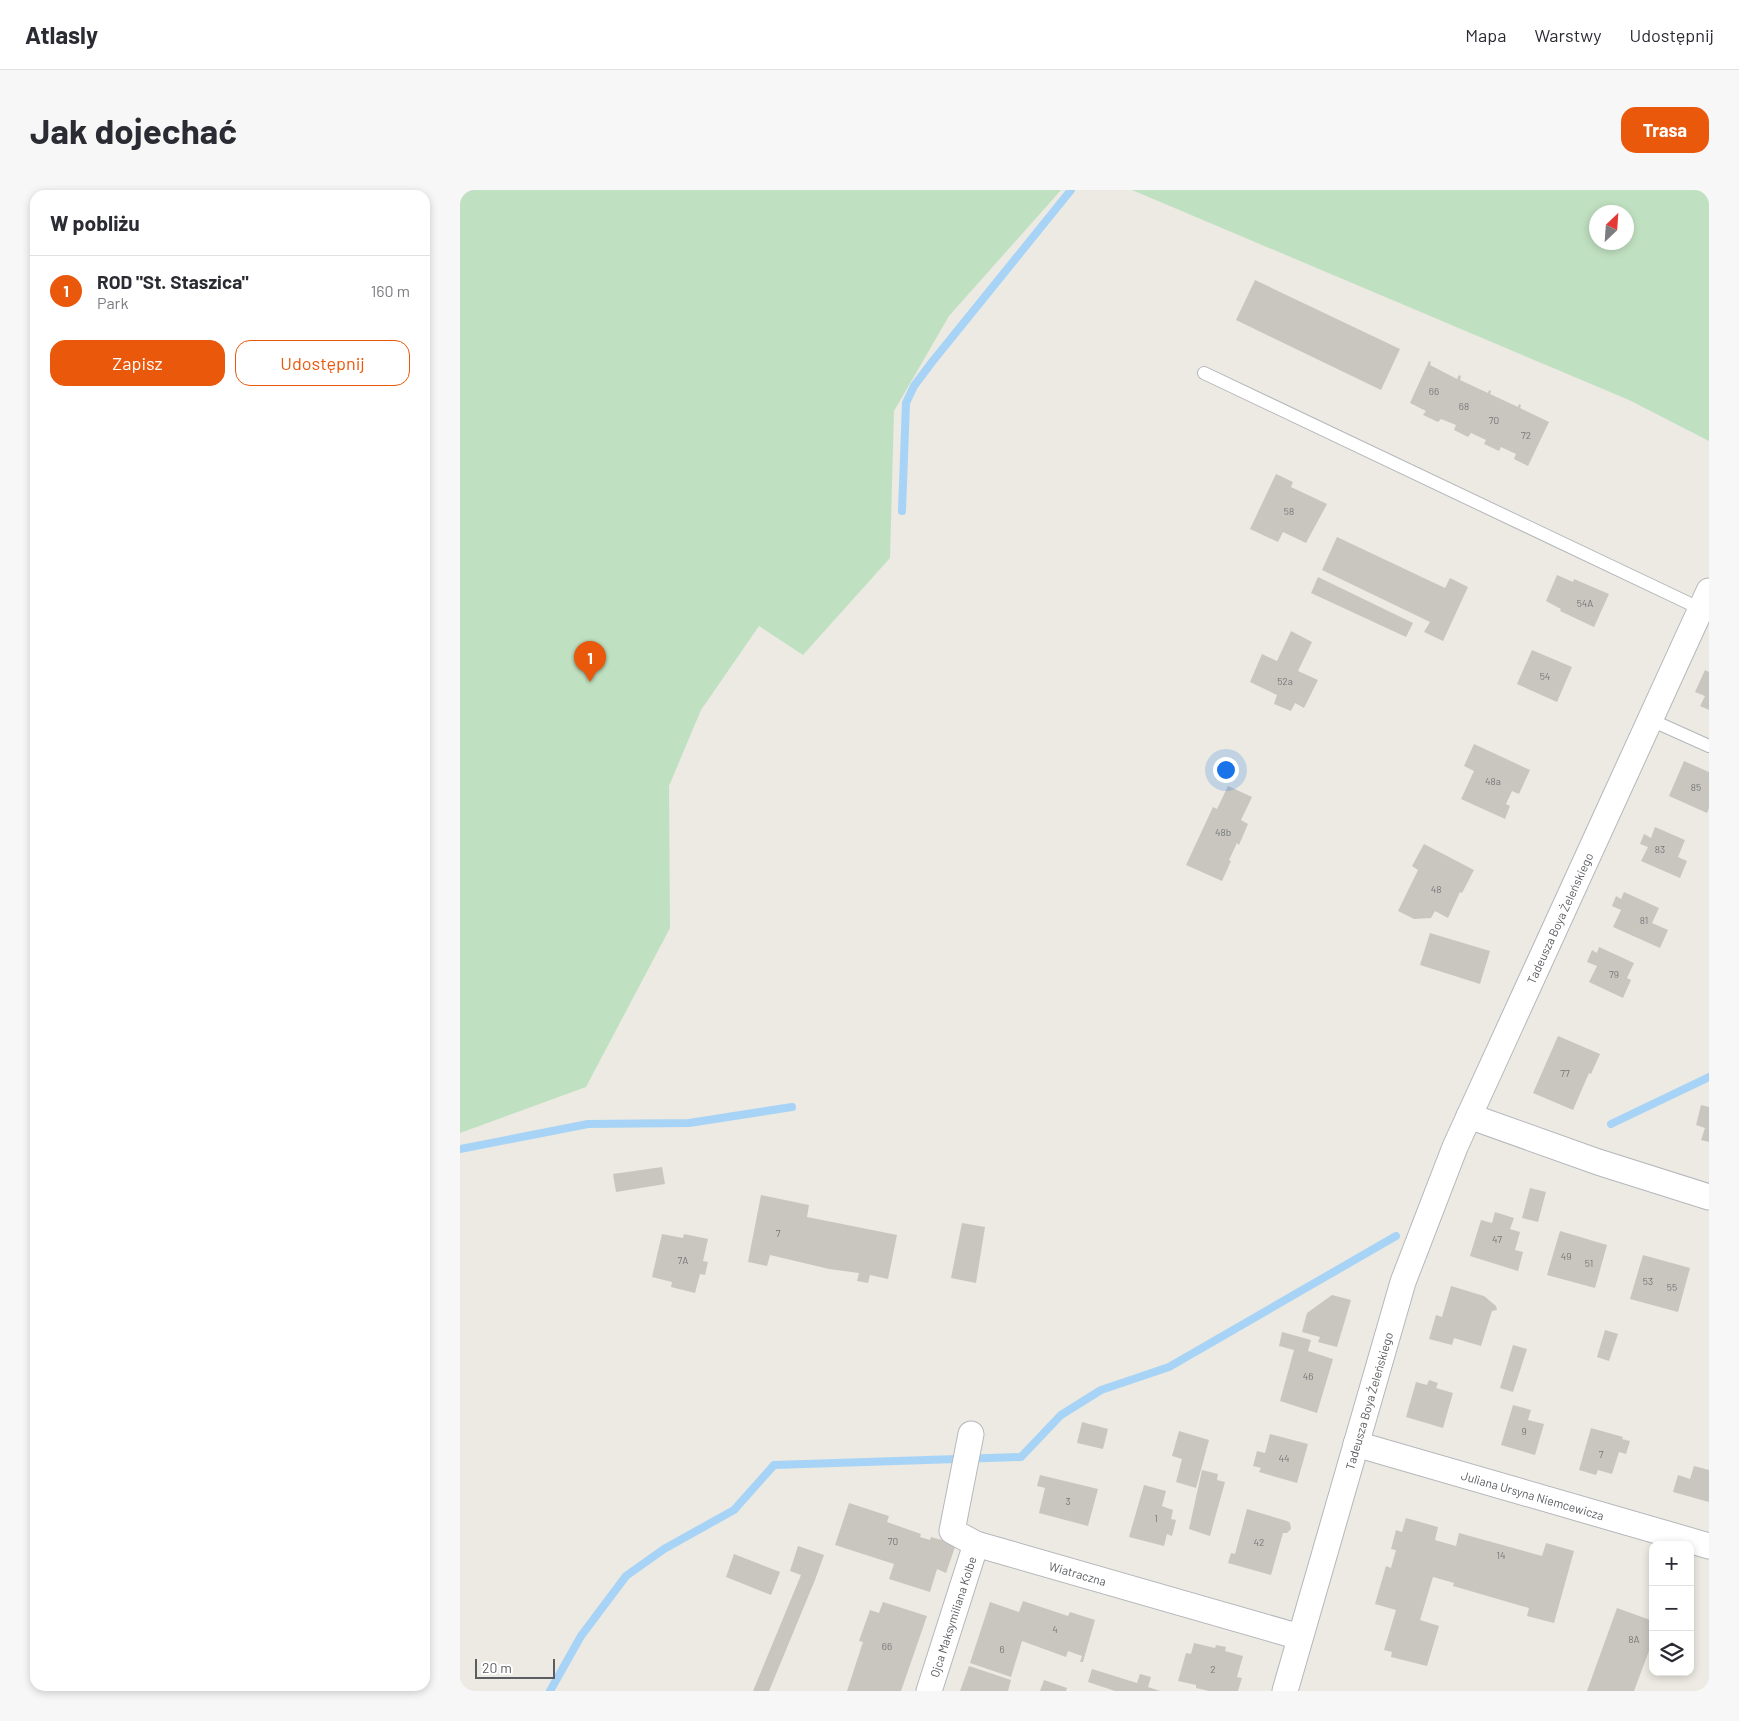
<!DOCTYPE html>
<html lang="pl">
<head>
<meta charset="utf-8">
<style>
  :root { --surface:#fff; --page:#f7f7f7; --text:#2b2b33; --muted:#7c7c81; --line:#e1e1e2; --accent:#ea580c }
  body { margin:0; font-family:Barlow,sans-serif; background:var(--page); color:var(--text) }
  .controls { position:absolute; right:15px; bottom:15px; display:grid; overflow:hidden; border-radius:10px; box-shadow:0 2px 8px #0003 }
  .controls button { width:45px; height:45px; display:grid; place-items:center; padding:0; border:0; border-bottom:1px solid var(--line); background:var(--surface); color:var(--text); font:25px sans-serif }
  .compass { position:absolute; left:1129px; top:15px; width:45px; height:45px; border-radius:50%; background:var(--surface); box-shadow:0 2px 8px #0003; rotate:25deg }
  .scale { position:absolute; left:15px; bottom:12px; width:80px; box-sizing:border-box; padding-left:5px; border:2px solid #5a5d61; border-top:0; font-size:14px; line-height:18px; white-space:nowrap; color:#5a5d61; -webkit-text-stroke:4px #fff; paint-order:stroke }
  .you { position:absolute; left:765px; top:579px; width:18px; height:18px; margin:-12px; border:4px solid #fff; border-radius:50%; background:#1a73e8; box-shadow:0 0 0 8px #1a73e833 }
  .badge { display:grid; place-items:center; width:32px; height:32px; border-radius:50%; background:var(--accent); color:#fff; font-size:16px; font-weight:700 }
  .pin { position:absolute; translate:-50% -41px; filter:drop-shadow(0 1px 2px #0008) }
  .pin::after { content:''; position:absolute; top:26px; width:18px; height:15px; background:inherit; clip-path:polygon(0 0,100% 0,50% 100%) }
  .list { margin:0; padding:0; list-style:none }
  h2 { display:flex; justify-content:space-between; align-items:center; height:65px; margin:0; padding:0 20px; font-size:21px }
  h2 small { font-size:16px; font-weight:400; color:var(--muted) }
  .list li { display:grid; grid-template-columns:32px 1fr auto; gap:15px; align-items:center; box-sizing:border-box; height:70px; padding:0 20px; border-top:1px solid var(--line) }
  .list b { display:block; font-size:19px; white-space:nowrap }
  .list p { margin:0; font-size:16px; white-space:nowrap; color:var(--muted) }
  .list em { font-size:16px; font-style:normal; color:var(--muted) }
  .actions { display:flex; gap:10px; padding:15px 20px }
  .actions a { flex:1; padding:11px 0; border:1px solid var(--accent); border-radius:15px; text-align:center; font-size:18px; color:var(--accent) }
  .actions .main { background:var(--accent); color:#fff }
  .icon { flex:none; width:28px; height:28px; fill:none; stroke:currentColor; stroke-width:2; stroke-linecap:round; stroke-linejoin:round }
  .map { position:relative; flex:none; width:1249px; height:1501px; overflow:hidden; border-radius:15px }
  header { display:flex; align-items:center; gap:30px; box-sizing:border-box; height:70px; padding:0 25px; background:var(--surface); border-bottom:1px solid var(--line) }
  header strong { font-size:24px }
  nav { display:flex; gap:28px; margin-inline-start:auto; font-size:18px }
  .intro { display:flex; align-items:center; justify-content:space-between; box-sizing:border-box; height:120px; padding:0 30px }
  h1 { margin:0; font-size:35px }
  .button { padding:12px 22px; border-radius:15px; background:var(--accent); color:#fff; font-size:18px; font-weight:700 }
  main { display:flex; gap:30px; padding:0 30px }
  aside { flex:1; background:var(--surface); border-radius:15px; box-shadow:0 2px 8px #0003 }
  .map>svg:first-child { display:block }
</style>
</head>
<body>
<header>
<strong>Atlasly</strong>
<nav><a>Mapa</a><a>Warstwy</a><a>Udostępnij</a></nav>
</header>
<div class="intro"><h1>Jak dojechać</h1><a class="button">Trasa</a></div>
<main>
<aside>
<h2>W pobliżu<small></small></h2>
<ul class="list">
<li><span class="badge">1</span><div><b>ROD &quot;St. Staszica&quot;</b><p>Park</p></div><em>160 m</em></li>
</ul>
<div class="actions"><a class="main">Zapisz</a><a>Udostępnij</a></div>
</aside>
<div class="map">
<svg width="1249" height="1501" viewBox="0 0 1249 1501">
  <rect width="100%" height="100%" fill="#eceae2"/>
  <g fill="#c0e1c1" fill-rule="evenodd">
    <polygon points="0,0 601,0 489,126 434,221 430,368 343,465 299,436 241,520 209,596 210,738 126,897 0,943"/>
    <path d="M672 0H1249V251L1169 210ZM1136 22H1166V52H1136Z"/>
  </g>
  <g fill="none" stroke-linecap="round" stroke-linejoin="round">
    <g stroke="#a7d4f6" stroke-width="8">
      <polyline points="442,321 446,213 454,196 472,172 611,0"/>
      <polyline points="1151,934 1249,887"/>
      <polyline points="0,959 128,934 229,933 332,917"/>
      <polyline points="90,1501 121,1446 166,1386 204,1359 274,1320 314,1275 561,1267 601,1225 641,1200 709,1177 936,1046"/>
    </g>
  </g>
  <g fill="#c9c6c0">
    <polygon points="795,90 940,159 921,200 776,130"/>
    <polygon points="969,171 971,172 970,175 997,189 999,185 1001,186 1000,190 1028,203 1029,200 1031,201 1030,204 1058,217 1059,214 1061,215 1060,218 1089,232 1068,276 1054,269 1056,264 1041,257 1039,261 1024,254 1026,250 1011,243 1008,247 994,240 996,235 981,229 978,232 963,225 966,221 950,213"/>
    <polygon points="816,284 833,292 831,297 867,314 846,353 823,342 818,352 790,339"/>
    <polygon points="877,347 985,398 990,388 1008,397 983,451 964,442 970,432 862,380"/>
    <polygon points="1097,385 1113,392 1114,389 1149,404 1134,437 1100,421 1101,419 1086,411"/>
    <polygon points="858,387 953,433 946,447 851,403"/>
    <polygon points="831,441 852,452 838,481 858,490 844,518 835,513 831,521 814,514 817,505 790,492 802,464 817,471"/>
    <polygon points="1072,460 1112,477 1097,512 1057,494"/>
    <polygon points="1245,480 1249,482 1249,520 1240,516 1245,506 1235,502"/>
    <polygon points="1014,554 1070,580 1059,604 1052,601 1046,614 1050,616 1045,629 1001,609 1014,581 1004,576"/>
    <polygon points="1224,571 1249,582 1249,618 1247,623 1209,606"/>
    <polygon points="768,596 792,607 781,630 788,634 779,655 777,653 769,670 771,671 762,691 726,675 753,617 757,619"/>
    <polygon points="1195,637 1225,650 1218,667 1227,671 1220,688 1181,671 1188,657 1180,654 1184,644 1191,648"/>
    <polygon points="964,654 1014,680 1002,703 1000,702 988,728 975,721 971,728 954,729 938,721 958,680 952,676"/>
    <polygon points="1164,702 1199,718 1192,733 1208,740 1200,758 1153,737 1161,720 1152,716 1156,706 1161,709"/>
    <polygon points="970,743 1030,761 1020,794 960,775"/>
    <polygon points="1139,757 1174,773 1167,788 1171,790 1163,808 1129,792 1137,776 1127,772 1132,760 1137,763"/>
    <polygon points="1098,846 1140,864 1131,884 1129,883 1113,920 1073,903"/>
    <polygon points="1241,915 1249,917 1249,952 1241,950 1245,938 1236,935"/>
    <polygon points="202,977 205,994 156,1002 153,984"/>
    <polygon points="1070,998 1086,1002 1078,1032 1062,1028"/>
    <polygon points="301,1005 349,1015 347,1027 437,1045 428,1089 410,1085 408,1093 397,1091 399,1083 369,1079 310,1065 307,1076 288,1072"/>
    <polygon points="1035,1022 1054,1028 1050,1039 1060,1042 1055,1060 1063,1062 1058,1081 1010,1066 1021,1030 1032,1033"/>
    <polygon points="502,1033 525,1037 516,1093 491,1088"/>
    <polygon points="1100,1041 1147,1055 1135,1098 1087,1085"/>
    <polygon points="202,1044 223,1048 224,1044 248,1049 243,1071 248,1072 245,1085 240,1084 235,1103 211,1097 212,1092 192,1087"/>
    <polygon points="1183,1065 1230,1078 1218,1122 1170,1109"/>
    <polygon points="991,1096 1024,1106 1036,1116 1037,1120 1032,1121 1021,1156 994,1148 992,1155 969,1149 976,1125 982,1127"/>
    <polygon points="872,1105 891,1110 877,1157 858,1152 860,1147 842,1142 847,1123"/>
    <polygon points="1145,1140 1158,1144 1149,1171 1137,1167"/>
    <polygon points="822,1142 851,1150 848,1161 873,1169 857,1223 820,1211 834,1160 819,1156"/>
    <polygon points="1053,1155 1067,1159 1053,1202 1040,1198"/>
    <polygon points="969,1190 978,1193 976,1198 993,1203 983,1238 946,1227 956,1192 967,1195"/>
    <polygon points="1053,1215 1071,1220 1068,1230 1084,1234 1075,1265 1041,1255"/>
    <polygon points="622,1232 648,1239 643,1259 617,1253"/>
    <polygon points="1131,1238 1163,1247 1162,1249 1170,1251 1166,1264 1159,1262 1152,1284 1138,1280 1136,1285 1119,1280"/>
    <polygon points="719,1241 749,1250 736,1298 716,1292 722,1269 712,1266"/>
    <polygon points="810,1244 848,1254 837,1293 799,1282 801,1278 793,1276 797,1261 805,1263"/>
    <polygon points="1234,1276 1249,1280 1249,1312 1213,1302 1218,1285 1230,1289"/>
    <polygon points="742,1280 758,1284 757,1290 765,1292 750,1346 729,1339"/>
    <polygon points="580,1285 638,1299 628,1336 579,1323 585,1298 577,1296"/>
    <polygon points="684,1295 706,1301 702,1316 713,1320 711,1329 716,1330 712,1346 707,1344 704,1356 669,1347"/>
    <polygon points="389,1313 429,1326 427,1332 461,1344 460,1347 470,1350 471,1347 496,1354 486,1383 477,1379 470,1402 429,1389 434,1374 375,1355"/>
    <polygon points="787,1319 827,1331 830,1333 831,1339 827,1343 823,1343 811,1385 768,1373 771,1363 775,1364"/>
    <polygon points="946,1328 978,1337 975,1350 996,1356 999,1343 1082,1366 1086,1353 1114,1361 1094,1433 1067,1426 1069,1418 993,1396 994,1393 973,1387 960,1430 979,1436 967,1476 931,1467 932,1462 924,1460 936,1420 915,1414 926,1376 931,1378 936,1360 931,1359 936,1340 942,1342"/>
    <polygon points="338,1356 364,1365 355,1390 309,1501 293,1501 341,1385 330,1381"/>
    <polygon points="274,1364 320,1382 311,1405 266,1387"/>
    <polygon points="563,1411 608,1426 610,1422 635,1430 623,1472 620,1472 622,1466 608,1461 606,1467 562,1451 551,1487 510,1473 530,1412 559,1422"/>
    <polygon points="423,1412 467,1426 441,1501 387,1501 403,1452 399,1451 410,1420 419,1423"/>
    <polygon points="1157,1418 1193,1431 1193,1450 1174,1501 1127,1501"/>
    <polygon points="734,1453 755,1458 756,1455 766,1457 765,1461 783,1466 777,1487 782,1488 778,1501 749,1501 736,1498 736,1495 718,1491 726,1463 731,1464"/>
    <polygon points="509,1476 551,1490 548,1501 500,1501"/>
    <polygon points="632,1479 677,1493 680,1484 691,1487 688,1497 700,1501 655,1501 628,1492"/>
    <polygon points="584,1490 607,1498 606,1501 580,1501"/>
  </g>
  <g fill="none" stroke-linecap="round" stroke-linejoin="round">
    <g stroke="#b4b7bb" stroke-width="14">
      <g id="lane">
        <polyline points="744,183 1241,419"/>
        <polyline points="1191,530 1249,556"/>
      </g>
    </g>
    <g stroke="#b4b7bb" stroke-width="27">
      <g id="street">
        <polyline points="1009,926 1138,972 1249,1007"/>
        <path id="s1" d="M511 1244 492 1341 516 1354 840 1447"/>
        <path id="s2" d="M896 1254 1249 1356"/>
        <path id="s3" d="M469 1501 516 1354"/>
        <path id="s4" d="M825 1501 943 1092 995 957 1249 401"/>
      </g>
    </g>
    <use href="#lane" stroke="#fff" stroke-width="12"/>
    <use href="#street" stroke="#fff" stroke-width="25"/>
  </g>
  <g text-anchor="middle" dominant-baseline="central" stroke-width="5" stroke-linejoin="round" paint-order="stroke">
    <g font-size="10" fill="#767779">
      <text x="974" y="201">66</text>
      <text x="1004" y="216">68</text>
      <text x="1034" y="230">70</text>
      <text x="1066" y="245">72</text>
      <text x="829" y="321">58</text>
      <text x="1125" y="413">54A</text>
      <text x="1085" y="486">54</text>
      <text x="825" y="491">52a</text>
      <text x="1033" y="591">48a</text>
      <text x="1236" y="597">85</text>
      <text x="763" y="642">48b</text>
      <text x="1200" y="659">83</text>
      <text x="976" y="699">48</text>
      <text x="1184" y="730">81</text>
      <text x="1154" y="784">79</text>
      <text x="1105" y="883">77</text>
      <text x="318" y="1043">7</text>
      <text x="1037" y="1049">47</text>
      <text x="1106" y="1066">49</text>
      <text x="223" y="1070">7A</text>
      <text x="1129" y="1073">51</text>
      <text x="1188" y="1091">53</text>
      <text x="1212" y="1097">55</text>
      <text x="848" y="1186">46</text>
      <text x="1064" y="1241">9</text>
      <text x="1141" y="1264">7</text>
      <text x="824" y="1268">44</text>
      <text x="608" y="1311">3</text>
      <text x="696" y="1328">1</text>
      <text x="433" y="1351">70</text>
      <text x="799" y="1352">42</text>
      <text x="1041" y="1365">14</text>
      <text x="595" y="1439">4</text>
      <text x="1174" y="1449">8A</text>
      <text x="427" y="1456">66</text>
      <text x="542" y="1459">6</text>
      <text x="753" y="1479">2</text>
    </g>
    <g font-size="12" fill="#5a5d61" stroke="#fff">
      <text stroke="none"><textPath href="#s4" startOffset="822">Tadeusza Boya Żeleńskiego</textPath></text>
      <text stroke="none"><textPath href="#s4" startOffset="302">Tadeusza Boya Żeleńskiego</textPath></text>
      <text stroke="none"><textPath href="#s2" startOffset="184">Juliana Ursyna Niemcewicza</textPath></text>
      <text stroke="none"><textPath href="#s1" startOffset="232">Wiatraczna</textPath></text>
      <text stroke="none"><textPath href="#s3" startOffset="78">Ojca Maksymiliana Kolbe</textPath></text>
    </g>
  </g>
</svg>
<div class="controls">
<button>+</button>
<button>−</button>
<button><svg class="icon" aria-label="layers" viewBox="0 0 24 24"><path d="M12 4l9 5-9 5-9-5zM3 14l9 5 9-5"/></svg></button>
</div>
<svg class="compass" viewBox="-18 -18 36 36"><path d="M0-13l5 13h-10z" fill="#e53935"/><path d="M0 13l5-13h-10z" fill="#7c7c81"/></svg>
<div class="scale">20 m</div>
<div class="you"></div>
<div class="pin badge" style="left:130px;top:492px">1</div>
</div>
</main>
</body>
</html>
